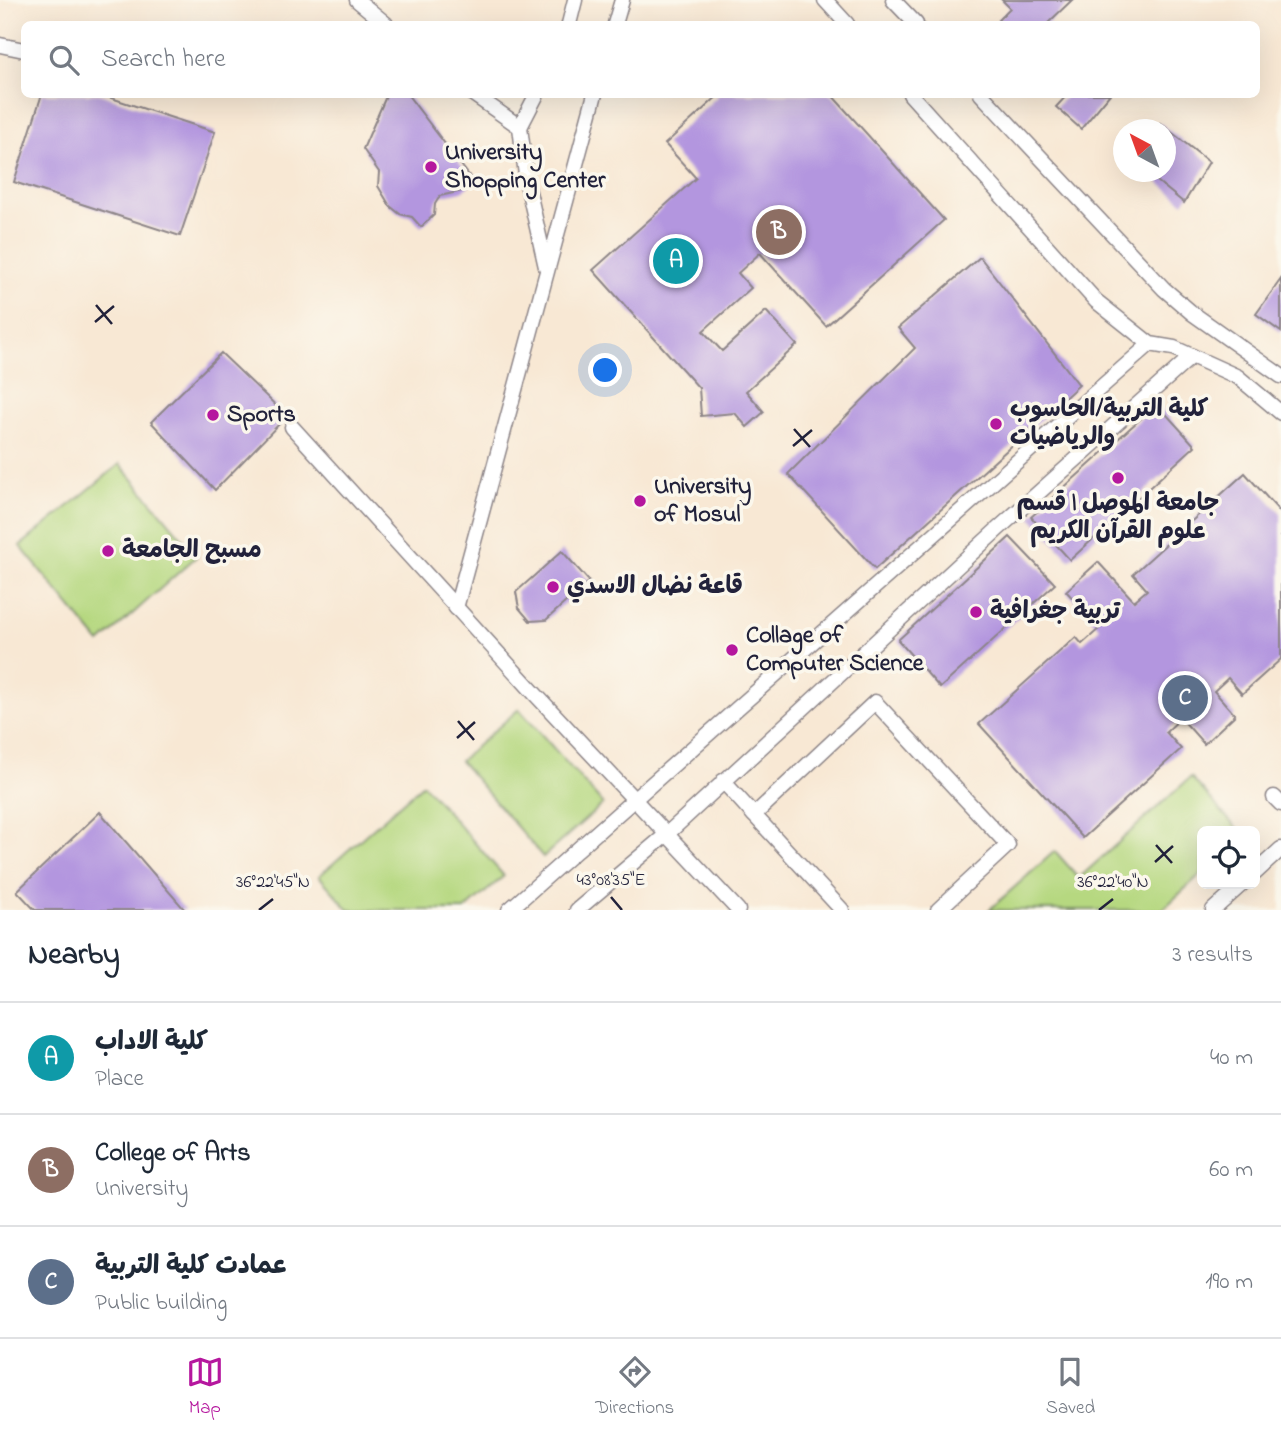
<!DOCTYPE html>
<html lang="en">
<head>
<meta charset="utf-8">
<style>
  :root { --surface:#fff; --page:#f2f2f3; --text:#1f2937; --muted:#747a83; --line:#e0e1e3; --accent:#b5179e }
  body { margin:0; font-family:"Indie Flower","Playpen Sans Arabic",sans-serif; background:var(--page); color:var(--text) }
  .controls { position:absolute; right:21px; bottom:21px; display:grid; overflow:hidden; border-radius:10px; box-shadow:0 7px 28px #0002 }
  .controls button { width:63px; height:63px; display:grid; place-items:center; padding:0; border:0; border-bottom:2px solid var(--line); background:var(--surface); color:var(--text); font:35px sans-serif }
  .compass { position:absolute; left:1113px; top:119px; width:63px; height:63px; border-radius:50%; background:var(--surface); box-shadow:0 7px 28px #0002; rotate:319deg }
  .you { position:absolute; left:606px; top:371px; width:24px; height:24px; margin:-18px; border:5px solid #fff; border-radius:50%; background:#1a73e8; box-shadow:0 0 0 10px #1a73e833 }
  .badge { display:grid; place-items:center; width:46px; height:46px; border-radius:50%; background:var(--accent); color:#fff; font-size:23px; font-weight:700 }
  .pin { position:absolute; translate:-50% -50%; border:4px solid #fff; box-shadow:0 2px 7px #0006 }
  .list { margin:0; padding:0; list-style:none }
  h2 { display:flex; justify-content:space-between; align-items:center; height:91px; margin:0; padding:0 28px; font-size:30px }
  h2 small { font-size:23px; font-weight:400; color:var(--muted) }
  .list li { display:grid; grid-template-columns:46px 1fr auto; gap:21px; align-items:center; box-sizing:border-box; height:112px; padding:0 28px; border-top:2px solid var(--line) }
  .list b { display:block; font-size:26px; white-space:nowrap }
  .list p { margin:0; font-size:23px; white-space:nowrap; color:var(--muted) }
  .list em { font-size:23px; font-style:normal; color:var(--muted) }
  .icon { flex:none; width:38px; height:38px; fill:none; stroke:currentColor; stroke-width:2; stroke-linecap:round; stroke-linejoin:round }
  .map { position:relative; flex:none; width:1281px; height:910px; overflow:hidden }
  .search { position:absolute; background:var(--surface); box-shadow:0 7px 28px #0002; left:21px; right:21px; top:21px; height:77px; display:flex; align-items:center; gap:18px; box-sizing:border-box; padding:0 24px; border-radius:10px; color:var(--muted); font-size:26px }
  .sheet { height:427px; background:var(--surface) }
  nav { display:flex; justify-content:space-around; align-items:center; box-sizing:border-box; height:98px; border-top:2px solid var(--line); background:var(--surface); font-size:19px; color:var(--muted) }
  nav a { display:grid; justify-items:center; gap:4px }
  nav .on { color:var(--accent) }
  .map>svg:first-child { display:block }
</style>
</head>
<body>
<div class="map">
<svg width="1281" height="910" viewBox="0 0 1281 910">
  <rect width="100%" height="100%" fill="#fbf7ec"/>
  <filter id="ink" filterUnits="userSpaceOnUse"><feTurbulence type="fractalNoise" baseFrequency=".0143" numOctaves="2"/><feDisplacementMap in="SourceGraphic" scale="14" xChannelSelector="R" yChannelSelector="G"/><feConvolveMatrix kernelMatrix="1 2 1 2 8 2 1 2 1" color-interpolation-filters="sRGB"/></filter>
  <filter id="wash" filterUnits="userSpaceOnUse"><feTurbulence type="fractalNoise" baseFrequency=".00686" numOctaves="4" result="noise"/><feDisplacementMap in="SourceGraphic" scale="28" xChannelSelector="R" yChannelSelector="G"/><feGaussianBlur stdDeviation="1.57" result="paint"/><feColorMatrix in="noise" values="0 0 0 0 0 0 0 0 0 0 0 0 0 0 0 0 0 1.4 0 .05"/><feComposite in="paint" operator="in"/></filter>
  <g filter="url(#wash)">
    <rect width="100%" height="100%" fill="#f8e8d4"/>
    <g fill="#b6d880" stroke="#6c7d5e" stroke-width="2">
      <polygon points="120,464 197,556 100,643 20,546"/>
      <polygon points="519,709 603,804 543,857 460,761"/>
      <polygon points="1191,777 1239,831 1202,831 1202,873 1162,910 989,910 1055,851 1079,878"/>
      <polygon points="423,784 504,876 465,910 349,910 319,876"/>
    </g>
    <g id="blocks">
      <g fill="#b396df">
        <polygon points="1002,0 1072,0 1047,24 1002,24 998,20 1010,8"/>
        <polygon points="42,94 99,94 215,132 180,236 14,182"/>
        <polygon points="387,94 407,94 474,182 462,191 440,196 435,204 434,215 421,227 412,217 400,214 390,206 378,186 379,172 363,149"/>
        <polygon points="720,94 831,94 944,220 826,326 760,253 738,273 751,288 703,331 722,351 766,311 797,345 746,391 764,412 747,427 735,413 701,416 699,388 593,270 696,178 665,144"/>
        <polygon points="1068,94 1110,94 1081,129 1056,107"/>
        <polygon points="1160,123 1209,162 1184,203 1146,172 1166,172 1166,130 1156,130"/>
        <polygon points="980,257 1079,385 875,569 788,474 915,348 898,328"/>
        <polygon points="1281,279 1281,332 1256,314"/>
        <polygon points="221,353 287,416 215,490 151,422"/>
        <polygon points="1157,404 1195,446 1070,560 1031,517"/>
        <polygon points="1245,473 1281,513 1281,659 1242,694 1228,678 1214,691 1235,715 1204,744 1181,718 1166,732 1181,749 1083,838 979,724 1076,637 1082,644 1100,628 1066,591 1098,562 1134,601 1147,590 1133,574"/>
        <polygon points="1010,537 1055,584 940,688 898,640"/>
        <polygon points="562,551 589,581 546,620 530,621 519,608 516,592"/>
        <polygon points="100,812 185,910 35,910 17,891"/>
      </g>
    </g>
  </g>
  <g filter="url(#ink)">
    <use href="#blocks" fill-opacity="0" stroke="#8d8588" stroke-width="2"/>
    <g fill="none" stroke-linecap="round" stroke-linejoin="round">
      <g stroke="#8d8588" stroke-width="17">
        <g id="lane">
          <polyline points="357,0 386,24"/>
          <polyline points="825,0 847,24"/>
          <polyline points="893,0 916,24"/>
          <polyline points="569,24 575,0"/>
          <polyline points="615,24 622,0"/>
          <polyline points="0,45 24,50"/>
          <polyline points="473,94 520,127 537,94"/>
          <polyline points="910,94 1096,301 1150,344 1174,348 1238,377 1281,413"/>
          <polyline points="981,94 1164,289 1192,313 1281,376"/>
          <polyline points="520,127 527,183 546,267"/>
          <polyline points="292,427 536,695 738,910"/>
          <polyline points="456,608 595,94"/>
          <polyline points="723,781 754,815"/>
          <polyline points="1274,797 1281,804"/>
          <polyline points="1255,873 1281,849"/>
          <polyline points="509,910 1150,344"/>
          <polyline points="577,910 667,834 999,528 1192,356"/>
          <polyline points="842,910 754,815 875,702 1008,845 938,910"/>
          <polyline points="1213,910 1242,884"/>
        </g>
      </g>
      <use href="#lane" stroke="#fff" stroke-width="14"/>
    </g>
  </g>
  <path fill="none" stroke="#22223b" stroke-width="2.5" d="M96 305 112 324M95 322 114 306M794 429 810 447M793 446 812 430M458 721 474 740M457 738 475 722M1156 845 1172 863M1155 862 1173 846M611 897 622 910M259 910 273 899M1099 910 1113 899"/>
  <g fill="#b5179e" stroke="#fbf7ec" stroke-width="2.5">
    <circle cx="431" cy="167" r="7"/>
    <circle cx="213" cy="415" r="7"/>
    <circle cx="996" cy="424" r="7"/>
    <circle cx="1118" cy="478" r="7"/>
    <circle cx="640" cy="501" r="7"/>
    <circle cx="108" cy="551" r="7"/>
    <circle cx="553" cy="587" r="7"/>
    <circle cx="976" cy="612" r="7"/>
    <circle cx="732" cy="650" r="7"/>
  </g>
  <g text-anchor="middle" dominant-baseline="central" stroke-width="7" stroke-linejoin="round" paint-order="stroke">
    <g font-size="24" font-weight="bold" fill="#22223b" stroke="#fbf7ec" text-anchor="start">
      <text x="445" y="153">University<tspan x="445" dy="28">Shopping Center</tspan></text>
      <text x="1010" y="410">كلية التربية/الحاسوب<tspan x="1010" dy="28">والرياضيات</tspan></text>
      <text x="227" y="415">Sports</text>
      <text x="654" y="487">University<tspan x="654" dy="28">of Mosul</tspan></text>
      <text x="1118" y="504" text-anchor="middle">جامعة الموصل | قسم<tspan x="1118" dy="28">علوم القرآن الكريم</tspan></text>
      <text x="122" y="551">مسبح الجامعة</text>
      <text x="567" y="587">قاعة نضال الاسدي</text>
      <text x="990" y="612">تربية جغرافية</text>
      <text x="746" y="636">Collage of<tspan x="746" dy="28">Computer Science</tspan></text>
    </g>
  </g>
  <g font-size="18" text-anchor="middle" fill="#22223b" stroke="#fbf7ec" stroke-width="7" stroke-linejoin="round" paint-order="stroke">
    <text x="611" y="885">43°08'35"E</text>
    <text x="273" y="887">36°22'45"N</text>
    <text x="1113" y="887">36°22'40"N</text>
  </g>
</svg>
<div class="controls">
<button><svg class="icon" aria-label="locate" viewBox="0 0 24 24"><circle cx="12" cy="12" r="6"/><path d="M12 2v4M12 18v4M2 12h4M18 12h4"/></svg></button>
</div>
<svg class="compass" viewBox="-18 -18 36 36"><path d="M0-13l5 13h-10z" fill="#e53935"/><path d="M0 13l5-13h-10z" fill="#747a83"/></svg>
<div class="you"></div>
<div class="pin badge" style="left:676px;top:261px;background:#0f9aa8">A</div>
<div class="pin badge" style="left:779px;top:232px;background:#8d6e63">B</div>
<div class="pin badge" style="left:1185px;top:698px;background:#5c6f8a">C</div>
<div class="search"><svg class="icon" aria-label="search" viewBox="0 0 24 24"><circle cx="10" cy="10" r="6"/><path d="M15 15l6 6"/></svg>Search here</div>
</div>
<section class="sheet">
<h2>Nearby<small>3 results</small></h2>
<ul class="list">
<li><span class="badge" style="background:#0f9aa8">A</span><div><b>كلية الاداب</b><p>Place</p></div><em>40 m</em></li>
<li><span class="badge" style="background:#8d6e63">B</span><div><b>College of Arts</b><p>University</p></div><em>60 m</em></li>
<li><span class="badge" style="background:#5c6f8a">C</span><div><b>عمادت كلية التربية</b><p>Public building</p></div><em>190 m</em></li>
</ul>
</section>
<nav>
<a class="on"><svg class="icon" aria-label="map" viewBox="0 0 24 24"><path d="M3 6l6-2 6 2 6-2v14l-6 2-6-2-6 2zM9 4v14M15 6v14"/></svg>Map</a>
<a><svg class="icon" aria-label="directions" viewBox="0 0 24 24"><path d="M12 3l9 9-9 9-9-9zM9 14v-3h6M13 9l2 2-2 2"/></svg>Directions</a>
<a><svg class="icon" aria-label="saved" viewBox="0 0 24 24"><path d="M7 4h10v16l-5-4-5 4z"/></svg>Saved</a>
</nav>
</body>
</html>
